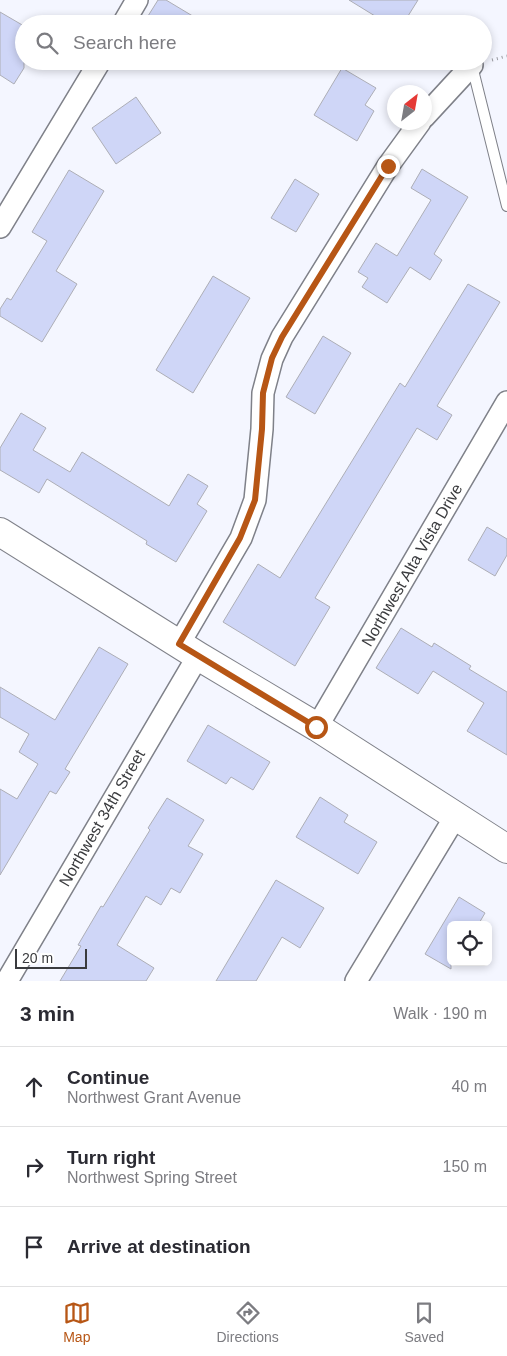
<!DOCTYPE html>
<html lang="en">
<head>
<meta charset="utf-8">
<style>
  :root { --surface:#fff; --page:#f7f7f7; --text:#2b2b33; --muted:#7c7c81; --line:#e1e1e2; --accent:#b75615 }
  body { margin:0; font-family:Arial,sans-serif; background:var(--page); color:var(--text) }
  .controls { position:absolute; right:15px; bottom:15px; display:grid; overflow:hidden; border-radius:8px; box-shadow:0 2px 8px #0003 }
  .controls button { width:45px; height:45px; display:grid; place-items:center; padding:0; border:0; border-bottom:1px solid var(--line); background:var(--surface); color:var(--text); font:25px sans-serif }
  .compass { position:absolute; left:387px; top:85px; width:45px; height:45px; border-radius:50%; background:var(--surface); box-shadow:0 2px 8px #0003; rotate:31deg }
  .scale { position:absolute; left:15px; bottom:12px; width:72px; box-sizing:border-box; padding-left:5px; border:2px solid #3a3b3e; border-top:0; font-size:14px; line-height:18px; white-space:nowrap; color:#3a3b3e; -webkit-text-stroke:4px #fff; paint-order:stroke }
  .stop { position:absolute; width:15px; height:15px; margin:-11px; border:4px solid #b75615; border-radius:50%; background:#fff }
  .stop.end { background:#b75615; border-color:#fff; box-shadow:0 1px 5px #0008 }
  .list { margin:0; padding:0; list-style:none }
  h2 { display:flex; justify-content:space-between; align-items:center; height:65px; margin:0; padding:0 20px; font-size:21px }
  h2 small { font-size:16px; font-weight:400; color:var(--muted) }
  .list li { display:grid; grid-template-columns:32px 1fr auto; gap:15px; align-items:center; box-sizing:border-box; height:80px; padding:0 20px; border-top:1px solid var(--line) }
  .list b { display:block; font-size:19px; white-space:nowrap }
  .list p { margin:0; font-size:16px; white-space:nowrap; color:var(--muted) }
  .list em { font-size:16px; font-style:normal; color:var(--muted) }
  .icon { flex:none; width:28px; height:28px; fill:none; stroke:currentColor; stroke-width:2; stroke-linecap:round; stroke-linejoin:round }
  .map { position:relative; flex:none; width:507px; height:981px; overflow:hidden }
  .search { position:absolute; background:var(--surface); box-shadow:0 2px 8px #0003; left:15px; right:15px; top:15px; height:55px; display:flex; align-items:center; gap:12px; box-sizing:border-box; padding:0 18px; border-radius:28px; color:var(--muted); font-size:19px }
  .sheet { height:305px; background:var(--surface) }
  nav { display:flex; justify-content:space-around; align-items:center; box-sizing:border-box; height:70px; border-top:1px solid var(--line); background:var(--surface); font-size:14px; color:var(--muted) }
  nav a { display:grid; justify-items:center; gap:2px }
  nav .on { color:var(--accent) }
  .map>svg:first-child { display:block }
</style>
</head>
<body>
<div class="map">
<svg width="507" height="981" viewBox="0 0 507 981">
  <rect width="100%" height="100%" fill="#f4f6ff"/>
  <g fill="#cfd6f7" stroke="#adaeb6">
    <polygon points="158,0 166,0 206,24 143,24"/>
    <polygon points="349,0 418,0 403,24 388,24"/>
    <polygon points="0,12 24,26 24,68 14,84 0,75"/>
    <polygon points="342,68 376,88 365,105 374,111 357,141 314,115"/>
    <polygon points="136,97 161,133 116,164 92,128"/>
    <polygon points="422,169 468,197 434,254 442,260 430,280 410,267 387,303 362,287 368,278 358,272 376,243 397,256 431,200 411,188"/>
    <polygon points="69,170 104,191 56,271 77,284 42,342 0,316 0,309 7,298 11,300 47,241 32,232"/>
    <polygon points="295,179 319,194 296,232 271,218"/>
    <polygon points="213,276 250,298 193,393 156,370"/>
    <polygon points="468,284 500,302 437,406 452,415 437,440 417,428 315,598 330,607 295,666 223,622 258,564 280,578 400,383 405,387"/>
    <polygon points="323,336 351,353 315,414 286,397"/>
    <polygon points="21,413 46,428 33,450 70,472 82,452 169,506 188,474 208,486 197,504 207,511 176,562 146,544 147,541 47,479 39,493 0,470 0,448"/>
    <polygon points="487,527 507,539 507,555 495,576 468,560"/>
    <polygon points="401,628 432,647 434,643 471,666 469,669 507,692 507,755 467,731 484,703 433,671 418,694 376,668"/>
    <polygon points="99,647 128,664 65,769 70,772 56,794 50,791 0,875 0,789 17,799 38,764 19,752 29,734 0,717 0,687 55,720"/>
    <polygon points="208,725 270,762 253,790 231,777 226,784 187,761"/>
    <polygon points="320,797 348,815 344,822 377,842 358,874 296,837"/>
    <polygon points="167,798 204,820 188,846 203,854 180,893 171,888 161,905 146,896 117,945 154,968 146,981 60,981 81,946 78,945 101,906 103,907 150,830 148,828"/>
    <polygon points="276,880 324,908 300,948 282,937 256,981 216,981"/>
    <polygon points="459,897 485,913 478,925 451,925 451,969 425,954"/>
  </g>
  <g fill="none" stroke-linecap="round" stroke-linejoin="round">
    <g stroke="#7f8189" stroke-width="12">
      <polyline id="lane" points="472,66 507,206"/>
    </g>
    <g stroke="#7f8189" stroke-width="24">
      <g id="street">
        <polyline points="123,24 137,0"/>
        <polyline points="424,117 472,65"/>
        <polyline points="0,227 100,61"/>
        <polyline points="179,644 241,538 255,500 262,429 263,393 272,359 282,337 388,166 420,122"/>
        <polyline points="317,727 507,402"/>
        <polyline points="7,981 198,656"/>
        <polyline points="356,981 455,817"/>
      </g>
    </g>
    <g stroke="#7f8189" stroke-width="30">
      <polyline id="secondary" points="0,532 198,656 317,727 507,849"/>
    </g>
    <polyline stroke="#999aa0" stroke-width="3" stroke-dasharray="1 4" stroke-linecap="butt" points="492,60 507,56"/>
    <use href="#lane" stroke="#fff" stroke-width="10"/>
    <use href="#street" stroke="#fff" stroke-width="21"/>
    <use href="#secondary" stroke="#fff" stroke-width="28"/>
  </g>
  <g fill="none" stroke-linecap="round" stroke-linejoin="round">
    <polyline stroke="#b75615" stroke-width="6" points="316,727 179,644 240,538 255,500 262,429 263,393 272,358 282,337 388,166"/>
  </g>
  <g text-anchor="middle" dominant-baseline="central" stroke-width="4" stroke-linejoin="round" paint-order="stroke">
    <g font-size="16" fill="#3a3b3e" stroke="#fff">
      <text transform="translate(412 565) rotate(-60)">Northwest Alta Vista Drive</text>
      <text transform="translate(102 818) rotate(-60)">Northwest 34th Street</text>
    </g>
  </g>
</svg>
<div class="controls">
<button><svg class="icon" aria-label="locate" viewBox="0 0 24 24"><circle cx="12" cy="12" r="6"/><path d="M12 2v4M12 18v4M2 12h4M18 12h4"/></svg></button>
</div>
<svg class="compass" viewBox="-18 -18 36 36"><path d="M0-13l5 13h-10z" fill="#e53935"/><path d="M0 13l5-13h-10z" fill="#7c7c81"/></svg>
<div class="scale">20 m</div>
<div class="stop" style="left:316px;top:727px"></div>
<div class="stop end" style="left:388px;top:166px"></div>
<div class="search"><svg class="icon" aria-label="search" viewBox="0 0 24 24"><circle cx="10" cy="10" r="6"/><path d="M15 15l6 6"/></svg>Search here</div>
</div>
<section class="sheet">
<h2>3 min<small>Walk · 190 m</small></h2>
<ul class="list">
<li><svg class="icon" aria-label="ahead" viewBox="0 0 24 24"><path d="M12 20V5M6 11l6-6 6 6"/></svg><div><b>Continue</b><p>Northwest Grant Avenue</p></div><em>40 m</em></li>
<li><svg class="icon" aria-label="right" viewBox="0 0 24 24"><path d="M7 20v-9h11M14 6l5 5-5 5"/></svg><div><b>Turn right</b><p>Northwest Spring Street</p></div><em>150 m</em></li>
<li><svg class="icon" aria-label="arrive" viewBox="0 0 24 24"><path d="M6 21V4h12l-3 4 3 4H6"/></svg><div><b>Arrive at destination</b></div></li>
</ul>
</section>
<nav>
<a class="on"><svg class="icon" aria-label="map" viewBox="0 0 24 24"><path d="M3 6l6-2 6 2 6-2v14l-6 2-6-2-6 2zM9 4v14M15 6v14"/></svg>Map</a>
<a><svg class="icon" aria-label="directions" viewBox="0 0 24 24"><path d="M12 3l9 9-9 9-9-9zM9 14v-3h6M13 9l2 2-2 2"/></svg>Directions</a>
<a><svg class="icon" aria-label="saved" viewBox="0 0 24 24"><path d="M7 4h10v16l-5-4-5 4z"/></svg>Saved</a>
</nav>
</body>
</html>
